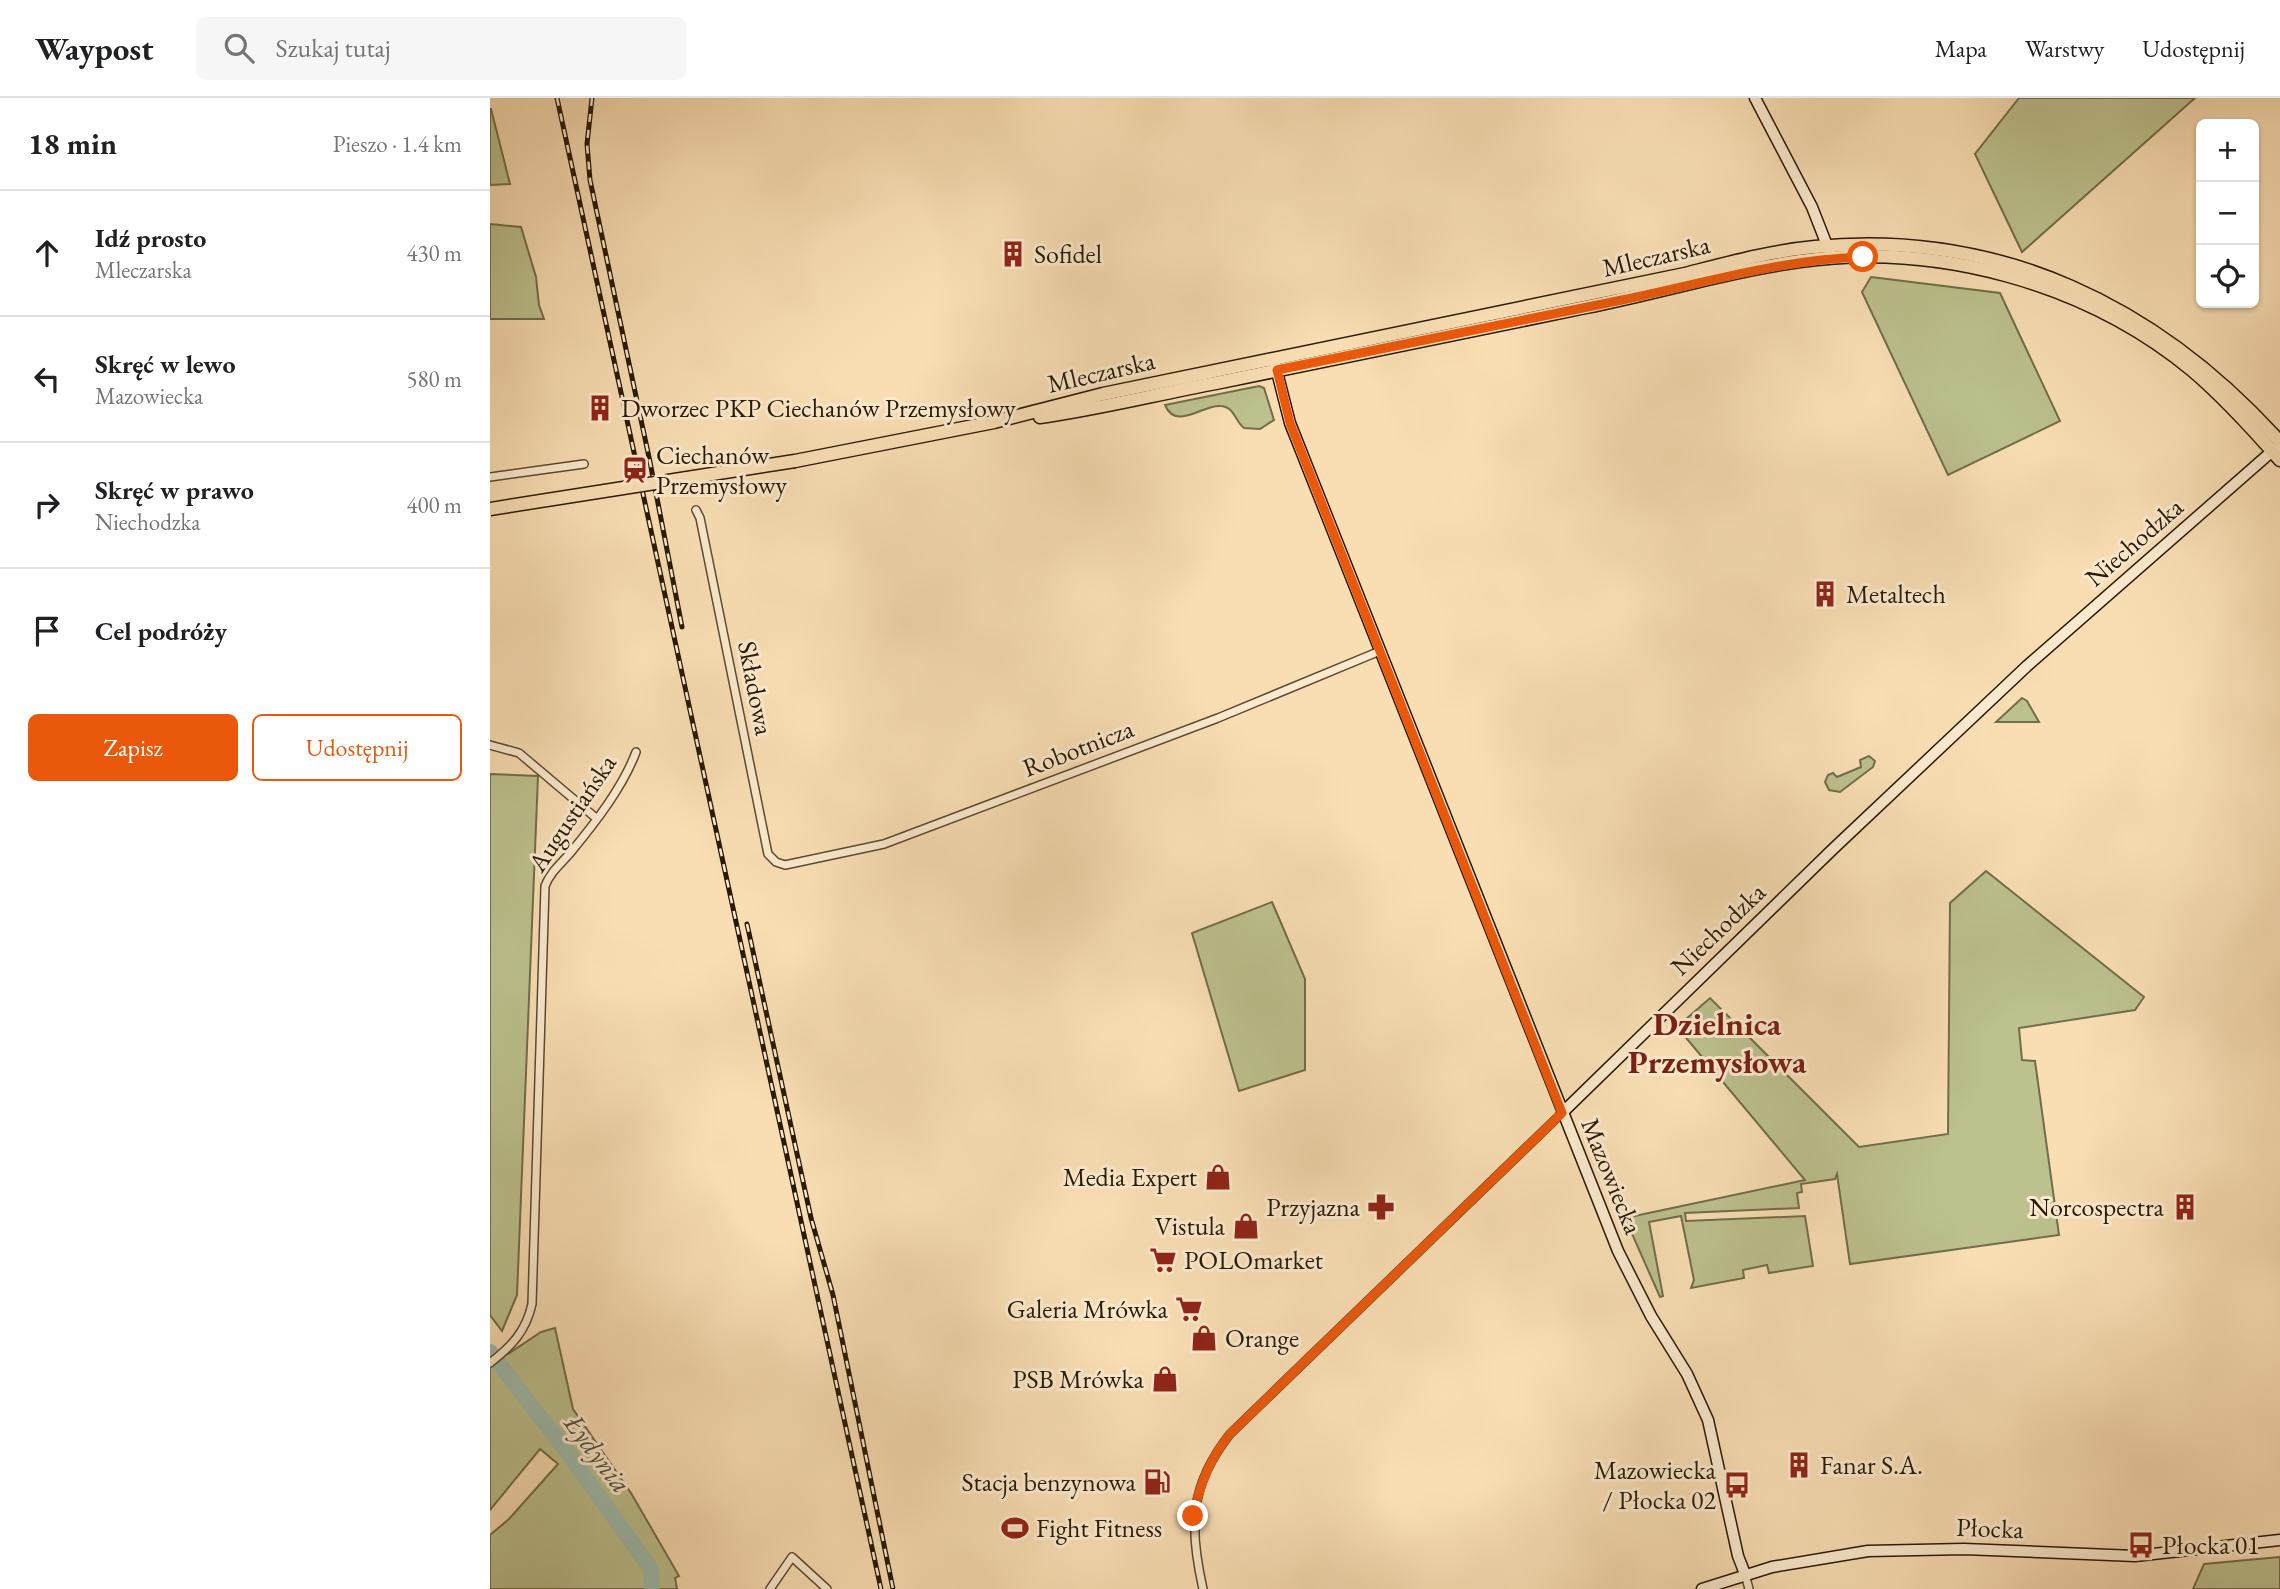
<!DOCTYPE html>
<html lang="pl">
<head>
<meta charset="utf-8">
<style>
  :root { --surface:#fff; --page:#f6f6f6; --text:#202124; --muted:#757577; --line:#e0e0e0; --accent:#ea580c }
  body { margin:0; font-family:"EB Garamond",serif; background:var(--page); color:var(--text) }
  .controls { position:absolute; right:21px; top:21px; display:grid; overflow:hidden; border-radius:10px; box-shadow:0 2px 5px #0004 }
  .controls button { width:63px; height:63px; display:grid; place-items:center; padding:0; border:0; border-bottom:2px solid var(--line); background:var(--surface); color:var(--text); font:35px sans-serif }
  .stop { position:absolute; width:21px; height:21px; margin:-16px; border:5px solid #ea580c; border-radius:50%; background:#fff }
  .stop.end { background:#ea580c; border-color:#fff; box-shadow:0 2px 7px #0008 }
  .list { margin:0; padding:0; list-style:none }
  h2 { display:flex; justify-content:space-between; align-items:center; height:91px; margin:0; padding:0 28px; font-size:30px }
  h2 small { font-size:23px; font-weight:400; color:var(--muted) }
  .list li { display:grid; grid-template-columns:46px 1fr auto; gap:21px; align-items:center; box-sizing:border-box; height:126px; padding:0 28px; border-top:2px solid var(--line) }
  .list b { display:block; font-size:26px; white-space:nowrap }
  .list p { margin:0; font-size:23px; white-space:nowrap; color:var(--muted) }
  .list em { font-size:23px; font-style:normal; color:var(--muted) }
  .actions { display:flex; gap:14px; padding:21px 28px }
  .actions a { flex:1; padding:16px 0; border:2px solid var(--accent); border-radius:10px; text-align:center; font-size:24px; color:var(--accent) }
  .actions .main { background:var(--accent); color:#fff }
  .icon { flex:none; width:38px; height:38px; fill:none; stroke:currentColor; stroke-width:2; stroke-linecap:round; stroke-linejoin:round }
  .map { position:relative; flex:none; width:1790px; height:1491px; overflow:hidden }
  header { display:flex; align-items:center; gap:42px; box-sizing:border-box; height:98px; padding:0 35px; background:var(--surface); border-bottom:2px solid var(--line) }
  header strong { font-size:33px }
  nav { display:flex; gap:38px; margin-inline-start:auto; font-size:24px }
  .search { width:490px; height:63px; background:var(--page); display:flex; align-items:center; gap:18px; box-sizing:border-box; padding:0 24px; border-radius:10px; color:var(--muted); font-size:26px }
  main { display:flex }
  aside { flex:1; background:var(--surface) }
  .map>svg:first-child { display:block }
</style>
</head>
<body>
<header>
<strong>Waypost</strong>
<div class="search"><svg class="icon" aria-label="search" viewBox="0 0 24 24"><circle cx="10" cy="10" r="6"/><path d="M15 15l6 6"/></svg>Szukaj tutaj</div>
<nav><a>Mapa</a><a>Warstwy</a><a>Udostępnij</a></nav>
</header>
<main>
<aside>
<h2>18 min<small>Pieszo · 1.4 km</small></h2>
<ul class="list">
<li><svg class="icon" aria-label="ahead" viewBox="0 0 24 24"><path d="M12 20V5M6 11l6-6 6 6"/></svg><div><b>Idź prosto</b><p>Mleczarska</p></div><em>430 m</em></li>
<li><svg class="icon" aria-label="left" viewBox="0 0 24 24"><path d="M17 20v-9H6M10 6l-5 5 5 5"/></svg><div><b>Skręć w lewo</b><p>Mazowiecka</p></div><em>580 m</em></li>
<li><svg class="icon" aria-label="right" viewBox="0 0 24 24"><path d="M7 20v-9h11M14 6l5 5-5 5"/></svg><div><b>Skręć w prawo</b><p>Niechodzka</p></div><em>400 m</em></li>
<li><svg class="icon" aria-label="arrive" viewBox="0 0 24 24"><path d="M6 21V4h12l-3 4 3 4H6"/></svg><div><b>Cel podróży</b></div></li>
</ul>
<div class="actions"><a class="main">Zapisz</a><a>Udostępnij</a></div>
</aside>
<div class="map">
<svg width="1790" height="1491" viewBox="0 0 1790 1491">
  <rect width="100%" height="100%" fill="#f9deb4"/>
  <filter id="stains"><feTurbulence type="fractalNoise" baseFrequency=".00286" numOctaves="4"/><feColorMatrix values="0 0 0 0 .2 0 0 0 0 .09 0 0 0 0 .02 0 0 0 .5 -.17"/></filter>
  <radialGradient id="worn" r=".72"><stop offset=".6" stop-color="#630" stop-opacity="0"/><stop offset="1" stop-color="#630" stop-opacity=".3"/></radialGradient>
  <g fill="#bcc18e" stroke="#726d4a" stroke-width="2">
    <polygon points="1529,0 1705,0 1532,154 1485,56"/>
    <polygon points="0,11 1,11 20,86 0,87"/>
    <polygon points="0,126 31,129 46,179 49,207 54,221 0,221"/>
    <polygon points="1381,179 1510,195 1570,323 1458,377 1372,194"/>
    <path d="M769 288 774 290 784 322 770 331 754 330C745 323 744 308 730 308 712 307 686 333 675 307Z"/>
    <polygon points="1532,600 1537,603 1549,624 1506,624"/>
    <polygon points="1379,658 1385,663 1383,669 1350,694 1339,692 1335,684 1338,677 1343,675 1347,679 1371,669 1370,662"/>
    <polygon points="0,676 48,678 27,1197 12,1233 0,1217"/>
    <polygon points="1496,773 1654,899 1645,912 1529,930 1532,962 1545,963 1569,1137 1360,1166 1347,1076 1345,1081 1311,1086 1312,1094 1307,1095 1309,1110 1195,1115 1196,1123 1315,1118 1323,1168 1279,1175 1277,1167 1253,1172 1254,1180 1201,1190 1204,1182 1191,1118 1159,1124 1173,1198 1170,1199 1135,1120 1315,1082 1187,929 1220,900 1369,1049 1458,1036 1460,805"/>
    <polygon points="782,804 815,881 815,972 749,993 702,835"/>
    <polygon points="65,1230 83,1311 141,1395 189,1478 185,1480 187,1491 0,1491 0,1437 19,1421 68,1366 50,1351 0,1412 0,1265 15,1253 18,1256 51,1234"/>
    <polygon points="1790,1459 1790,1491 1703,1491 1714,1466"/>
  </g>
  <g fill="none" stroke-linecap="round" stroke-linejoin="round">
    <polyline stroke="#9ebcae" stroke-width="16" points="0,1254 78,1355 161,1471 162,1491"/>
    <g stroke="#5c4a31" stroke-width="10">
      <g id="street">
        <polyline points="0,379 94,366"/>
        <polyline points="206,412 210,420 278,756 286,764 295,767 394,746 728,620 890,553"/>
        <polyline points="0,647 29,655 106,720"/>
        <path d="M0 1265C22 1248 36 1233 42 1206L55 788C61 773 71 766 81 754 105 725 133 689 146 654"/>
        <polyline points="1255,1476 1259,1491"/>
        <polyline points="280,1491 302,1459 337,1491"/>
        <path d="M713 1491C699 1429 699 1388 740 1336L1072 1015"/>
      </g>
    </g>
    <g stroke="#281905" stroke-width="13">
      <g id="secondary">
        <polyline points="1265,0 1322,109 1340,155"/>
        <polyline points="785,266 800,325 1128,1153 1161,1218 1197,1276 1218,1322 1248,1458 1255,1476"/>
        <polyline points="1072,1015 1343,751 1537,568 1787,349"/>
        <polyline points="1212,1491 1282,1469 1378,1453 1474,1451 1645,1458 1790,1442"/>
      </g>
    </g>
    <g stroke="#281905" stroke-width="15">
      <g id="primary">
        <path d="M550 319C609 311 667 296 726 285 849 260 972 234 1096 209 1167 195 1238 173 1310 163 1446 144 1595 184 1702 272 1734 299 1762 330 1790 362"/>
        <path d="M305 363 504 324 613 296 1195 176C1238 165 1281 153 1325 149 1510 131 1668 208 1790 344"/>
      </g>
    </g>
    <use href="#street" stroke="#fbeace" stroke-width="7"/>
    <use href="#secondary" stroke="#fbeace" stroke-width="10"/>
    <use href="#primary" stroke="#f9deb4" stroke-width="12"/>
    <g stroke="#281905" stroke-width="5">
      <g id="rail">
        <polyline points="67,0 391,1491"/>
        <polyline points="102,0 97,46 100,82 160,364 192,529"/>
        <polyline points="257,826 321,1120 343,1197 403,1491"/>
      </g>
    </g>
    <use href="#rail" stroke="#fbeace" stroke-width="2.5" stroke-dasharray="8" stroke-linecap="butt"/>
    <g stroke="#281905" stroke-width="15" stroke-linecap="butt">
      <polyline id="primary-bridge" points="0,411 305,363"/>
    </g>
    <use href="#primary-bridge" stroke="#f9deb4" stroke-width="12"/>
  </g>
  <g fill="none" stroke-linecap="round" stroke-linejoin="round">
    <path stroke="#ea580c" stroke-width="9" d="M703 1418C710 1387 719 1362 740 1336L1072 1015 800 325 787 272C902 248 1017 226 1132 202 1215 185 1288 162 1373 159"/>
  </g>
  <defs>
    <g id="building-bare" transform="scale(2.1)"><path d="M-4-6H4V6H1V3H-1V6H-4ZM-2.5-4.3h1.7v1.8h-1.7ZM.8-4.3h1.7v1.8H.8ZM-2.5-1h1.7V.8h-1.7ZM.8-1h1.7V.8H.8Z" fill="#8f2418" stroke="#fbeace" stroke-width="2.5" paint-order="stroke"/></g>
    <g id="station-bare" transform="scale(2.1)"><path d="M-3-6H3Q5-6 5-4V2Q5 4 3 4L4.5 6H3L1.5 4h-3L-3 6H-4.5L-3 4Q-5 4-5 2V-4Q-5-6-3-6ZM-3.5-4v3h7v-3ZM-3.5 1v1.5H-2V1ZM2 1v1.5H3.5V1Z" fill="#8f2418" stroke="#fbeace" stroke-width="2.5" paint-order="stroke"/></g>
    <g id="shop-bare" transform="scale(2.1)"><path d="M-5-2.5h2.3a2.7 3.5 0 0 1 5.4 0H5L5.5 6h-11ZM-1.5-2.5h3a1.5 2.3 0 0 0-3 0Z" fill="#8f2418" stroke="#fbeace" stroke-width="2.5" paint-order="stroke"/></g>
    <g id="pharmacy-bare" transform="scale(2.1)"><path d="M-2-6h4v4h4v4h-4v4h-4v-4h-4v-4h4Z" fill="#8f2418" stroke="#fbeace" stroke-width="2.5" paint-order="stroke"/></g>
    <g id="supermarket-bare" transform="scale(2.1)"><path d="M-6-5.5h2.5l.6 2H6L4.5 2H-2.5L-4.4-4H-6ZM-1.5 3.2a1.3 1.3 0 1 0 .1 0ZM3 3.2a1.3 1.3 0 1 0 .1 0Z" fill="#8f2418" stroke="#fbeace" stroke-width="2.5" paint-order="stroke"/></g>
    <g id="fuel-bare" transform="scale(2.1)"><path d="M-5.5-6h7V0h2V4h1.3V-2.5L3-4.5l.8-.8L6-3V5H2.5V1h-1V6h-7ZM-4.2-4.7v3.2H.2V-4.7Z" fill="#8f2418" stroke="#fbeace" stroke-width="2.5" paint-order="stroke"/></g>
    <g id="bus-bare" transform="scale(2.1)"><path d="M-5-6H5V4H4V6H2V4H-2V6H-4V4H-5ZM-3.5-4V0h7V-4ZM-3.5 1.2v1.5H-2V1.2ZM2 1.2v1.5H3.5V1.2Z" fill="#8f2418" stroke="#fbeace" stroke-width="2.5" paint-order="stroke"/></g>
    <g id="stadium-bare" transform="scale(2.1)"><path d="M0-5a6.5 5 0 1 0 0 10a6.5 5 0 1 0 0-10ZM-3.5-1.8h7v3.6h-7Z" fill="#8f2418" stroke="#fbeace" stroke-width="2.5" paint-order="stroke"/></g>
  </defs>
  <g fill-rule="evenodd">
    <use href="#building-bare" x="523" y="156"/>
    <use href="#building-bare" x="110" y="310"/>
    <use href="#station-bare" x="145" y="372"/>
    <use href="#building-bare" x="1335" y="496"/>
    <use href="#shop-bare" x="728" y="1079"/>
    <use href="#pharmacy-bare" x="891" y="1109"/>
    <use href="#building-bare" x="1695" y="1109"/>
    <use href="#shop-bare" x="756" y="1128"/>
    <use href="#supermarket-bare" x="673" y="1162"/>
    <use href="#supermarket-bare" x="699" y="1211"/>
    <use href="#shop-bare" x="714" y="1240"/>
    <use href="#shop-bare" x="675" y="1281"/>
    <use href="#building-bare" x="1309" y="1367"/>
    <use href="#fuel-bare" x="667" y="1384"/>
    <use href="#bus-bare" x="1247" y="1387"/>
    <use href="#stadium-bare" x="525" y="1430"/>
    <use href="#bus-bare" x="1651" y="1447"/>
  </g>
  <g text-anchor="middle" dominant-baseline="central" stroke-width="6" stroke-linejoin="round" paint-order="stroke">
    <g font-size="26" fill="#281905" stroke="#fbeace" text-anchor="start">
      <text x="544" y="156">Sofidel</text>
      <text x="131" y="310">Dworzec PKP Ciechanów Przemysłowy</text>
      <text x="166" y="357">Ciechanów<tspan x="166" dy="30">Przemysłowy</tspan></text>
      <text x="1356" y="496">Metaltech</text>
      <text x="707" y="1079" text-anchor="end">Media Expert</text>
      <text x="870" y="1109" text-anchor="end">Przyjazna</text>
      <text x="1674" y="1109" text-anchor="end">Norcospectra</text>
      <text x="735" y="1128" text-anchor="end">Vistula</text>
      <text x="694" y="1162">POLOmarket</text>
      <text x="678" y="1211" text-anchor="end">Galeria Mrówka</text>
      <text x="735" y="1240">Orange</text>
      <text x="654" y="1281" text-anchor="end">PSB Mrówka</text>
      <text x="1330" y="1367">Fanar S.A.</text>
      <text x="1226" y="1372" text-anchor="end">Mazowiecka<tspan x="1226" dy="30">/ Płocka 02</tspan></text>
      <text x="646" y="1384" text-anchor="end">Stacja benzynowa</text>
      <text x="546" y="1430">Fight Fitness</text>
      <text x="1672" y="1447">Płocka 01</text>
    </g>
    <g font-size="26" fill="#281905" stroke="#fbeace">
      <text transform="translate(1166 158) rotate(-13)">Mleczarska</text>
      <text transform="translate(611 274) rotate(-13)">Mleczarska</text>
      <text transform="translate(1644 444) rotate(-41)">Niechodzka</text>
      <text transform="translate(266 590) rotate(79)">Składowa</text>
      <text transform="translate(588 650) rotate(-21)">Robotnicza</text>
      <text transform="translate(82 715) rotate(-56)">Augustiańska</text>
      <text transform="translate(1228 831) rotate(-44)">Niechodzka</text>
      <text transform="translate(1122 1078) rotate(68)">Mazowiecka</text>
      <text transform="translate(1500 1430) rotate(2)">Płocka</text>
    </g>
    <g font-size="28" font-style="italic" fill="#515240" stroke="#fbeace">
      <text transform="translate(108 1355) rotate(53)">Łydynia</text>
    </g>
    <g font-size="33" font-weight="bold" fill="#7a1f14" stroke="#fbeace">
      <text x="1227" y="925">Dzielnica<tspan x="1227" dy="38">Przemysłowa</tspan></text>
    </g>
  </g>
  <rect width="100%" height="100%" filter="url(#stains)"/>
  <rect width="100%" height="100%" fill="url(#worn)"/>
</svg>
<div class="controls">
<button>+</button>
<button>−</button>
<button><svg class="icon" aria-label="locate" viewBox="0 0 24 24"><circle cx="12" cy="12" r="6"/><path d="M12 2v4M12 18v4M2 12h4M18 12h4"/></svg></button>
</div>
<div class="stop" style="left:1373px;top:159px"></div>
<div class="stop end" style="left:703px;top:1418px"></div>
</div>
</main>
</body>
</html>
